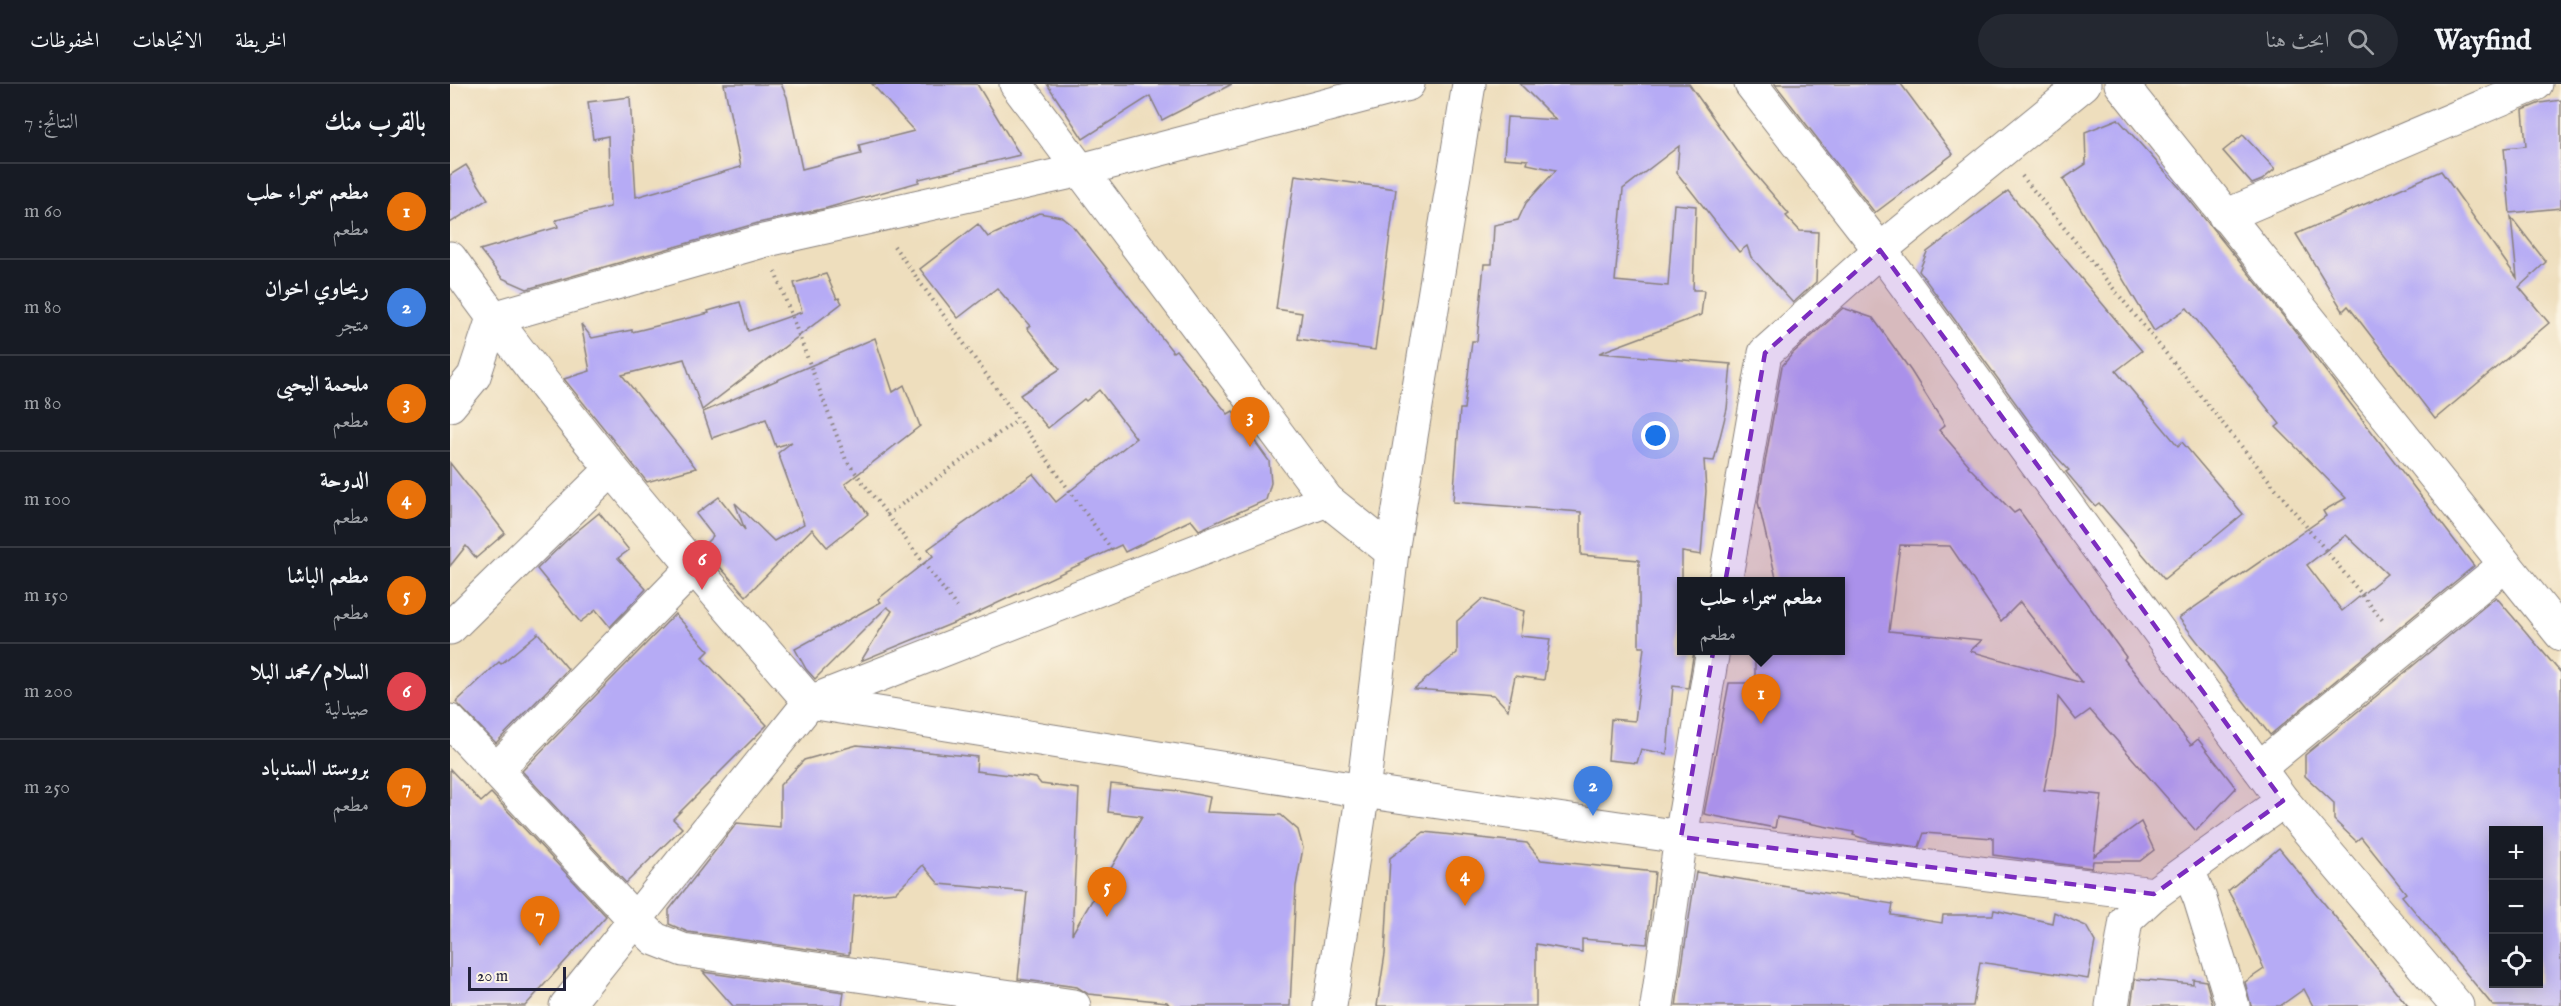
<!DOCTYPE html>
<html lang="ar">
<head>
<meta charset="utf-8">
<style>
  :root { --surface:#171b24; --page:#242831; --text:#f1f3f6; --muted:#9ea1a6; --line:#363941; --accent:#7c3aed }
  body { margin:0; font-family:"IM FELL English",Amiri,serif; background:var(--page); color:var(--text); direction:rtl }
  .controls { position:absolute; right:18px; bottom:18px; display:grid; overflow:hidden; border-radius:0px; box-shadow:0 3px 15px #0003 }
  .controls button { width:54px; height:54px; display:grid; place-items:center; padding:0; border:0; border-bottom:2px solid var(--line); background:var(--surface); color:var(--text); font:30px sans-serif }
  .scale { position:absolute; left:18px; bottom:15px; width:98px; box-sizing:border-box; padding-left:6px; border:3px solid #22223b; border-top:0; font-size:16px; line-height:21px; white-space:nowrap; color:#22223b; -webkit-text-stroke:4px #fcf5e5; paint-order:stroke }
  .you { position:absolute; left:1206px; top:352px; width:21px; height:21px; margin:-15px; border:4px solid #fff; border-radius:50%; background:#1a73e8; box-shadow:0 0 0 9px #1a73e833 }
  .badge { display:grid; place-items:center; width:39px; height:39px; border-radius:50%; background:var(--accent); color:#fff; font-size:20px; font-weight:700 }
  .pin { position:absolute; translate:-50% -50px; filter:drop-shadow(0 2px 3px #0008) }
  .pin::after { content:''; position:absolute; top:32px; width:21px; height:18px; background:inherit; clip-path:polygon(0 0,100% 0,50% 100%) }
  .popup { position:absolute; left:1227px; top:493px; width:168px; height:78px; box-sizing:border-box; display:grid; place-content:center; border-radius:0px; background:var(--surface); filter:drop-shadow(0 2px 4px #0005); font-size:20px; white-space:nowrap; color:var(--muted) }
  .popup b { font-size:22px; color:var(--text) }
  .popup::after { content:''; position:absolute; left:50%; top:100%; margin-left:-12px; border:12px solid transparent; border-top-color:var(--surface) }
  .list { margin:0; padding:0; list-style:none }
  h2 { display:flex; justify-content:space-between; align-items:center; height:78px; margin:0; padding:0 24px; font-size:26px }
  h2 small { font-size:20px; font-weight:400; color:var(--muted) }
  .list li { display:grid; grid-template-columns:39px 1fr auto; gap:18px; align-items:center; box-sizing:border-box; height:96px; padding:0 24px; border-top:2px solid var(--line) }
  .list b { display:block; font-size:22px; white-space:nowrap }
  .list p { margin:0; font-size:20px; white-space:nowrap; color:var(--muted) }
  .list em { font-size:20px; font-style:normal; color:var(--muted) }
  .icon { flex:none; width:33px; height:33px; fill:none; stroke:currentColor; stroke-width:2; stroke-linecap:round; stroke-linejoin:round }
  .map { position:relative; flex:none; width:2111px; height:922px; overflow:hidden; direction:ltr }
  header { display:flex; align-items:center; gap:36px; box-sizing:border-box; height:84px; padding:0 30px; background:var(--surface); border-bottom:2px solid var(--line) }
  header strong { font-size:28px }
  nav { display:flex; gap:33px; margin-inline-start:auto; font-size:21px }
  .search { width:420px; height:54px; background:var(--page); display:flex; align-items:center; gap:15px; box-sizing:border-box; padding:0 21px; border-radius:33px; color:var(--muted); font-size:22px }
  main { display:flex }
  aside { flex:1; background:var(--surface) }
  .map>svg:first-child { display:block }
</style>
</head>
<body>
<header>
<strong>Wayfind</strong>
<div class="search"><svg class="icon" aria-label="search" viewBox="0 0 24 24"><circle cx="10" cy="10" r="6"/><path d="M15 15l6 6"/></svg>ابحث هنا</div>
<nav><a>الخريطة</a><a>الاتجاهات</a><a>المحفوظات</a></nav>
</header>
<main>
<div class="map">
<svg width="2111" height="922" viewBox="0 0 2111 922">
  <rect width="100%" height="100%" fill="#fcf5e5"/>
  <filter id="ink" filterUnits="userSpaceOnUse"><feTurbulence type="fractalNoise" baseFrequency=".0167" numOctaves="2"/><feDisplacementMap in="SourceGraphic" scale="12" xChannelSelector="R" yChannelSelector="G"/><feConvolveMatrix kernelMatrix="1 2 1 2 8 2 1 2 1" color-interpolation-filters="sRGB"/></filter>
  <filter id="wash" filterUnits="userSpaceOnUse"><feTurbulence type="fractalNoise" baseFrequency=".008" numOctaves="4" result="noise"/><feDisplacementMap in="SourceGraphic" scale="24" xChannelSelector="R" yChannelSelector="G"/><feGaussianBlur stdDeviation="1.35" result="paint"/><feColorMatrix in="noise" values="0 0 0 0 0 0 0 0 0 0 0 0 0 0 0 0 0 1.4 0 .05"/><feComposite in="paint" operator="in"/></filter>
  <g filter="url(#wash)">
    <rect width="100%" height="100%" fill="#eedebd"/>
    <g id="blocks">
      <g fill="#b6abf5" fill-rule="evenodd">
        <polygon points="274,0 331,0 337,13 352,85 411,70 409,61 464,47 422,0 527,0 570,71 469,95 469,98 377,124 308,139 77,205 52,194 30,166 108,143 106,136 160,123 158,52 143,55 138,18 180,13 186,113 291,83"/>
        <polygon points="597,0 782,0 712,36 700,12 633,55"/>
        <polygon points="1070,0 1239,0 1294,77 1339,130 1336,132 1350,147 1368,148 1366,198 1343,219 1301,173 1297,162 1289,168 1227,89 1229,62 1173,105 1165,197 1218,202 1224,120 1246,122 1243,206 1254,206 1251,231 1149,269 1281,280 1277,325 1264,377 1254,376 1256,407 1251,471 1232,468 1232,567 1244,567 1238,604 1223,602 1217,670 1191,665 1187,679 1158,676 1161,635 1185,637 1194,563 1189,563 1189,476 1131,471 1131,428 1003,418 1010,325 1014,325 1022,257 1027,257 1034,180 1042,180 1044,141 1068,136 1076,119 1106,86 1077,80 1078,76 1054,74 1057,33 1106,36"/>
        <polygon points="1325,0 1451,0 1503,70 1425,129"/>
        <polygon points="2111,16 2111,124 2060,129 2054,64 2076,62 2073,26 2090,19"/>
        <path d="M1668 35 1729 103 1842 243 2024 482 1820 651 1729 534 1876 432 1873 427 1896 414 1826 343 1830 340 1737 224 1704 247 1613 95 1636 80 1635 48ZM1896 451 1937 490 1892 527 1857 481Z"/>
        <polygon points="1793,51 1825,85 1812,96 1802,100 1773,67"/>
        <polygon points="16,81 38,115 0,139 0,91"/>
        <polygon points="1991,87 2067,194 2061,133 2096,178 2069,203 2099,239 1985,335 1898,222 1893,227 1846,150"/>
        <polygon points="845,91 946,105 925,266 848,255 852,229 826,225"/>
        <polygon points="1558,107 1692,267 1666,287 1728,362 1732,358 1793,430 1714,495 1649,419 1645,422 1616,388 1619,386 1600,366 1469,187 1477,168"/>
        <polygon points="589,129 612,133 622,141 723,268 726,266 778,330 783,327 819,377 821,399 816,416 749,446 741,436 675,468 671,461 518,533 411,577 442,527 437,523 365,595 356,585 345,565 431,518 428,515 483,472 478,465 583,390 606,418 686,354 649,306 636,317 634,315 598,344 570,311 610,285 577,244 580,242 547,204 508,234 470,185 528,140 538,153"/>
        <polygon points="376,190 387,215 389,214 392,219 252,326 234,275 172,291 246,384 197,398 114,295 140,287 131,240 142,254 182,246 182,248 259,229 258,227 290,218 298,247 352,228 344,199"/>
        <path d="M1393 224 1423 234 1461 287 1495 341 1489 346 1519 381 1518 382 1564 429 1569 426 1676 573 1674 575 1741 661 1748 655 1786 704 1746 747 1640 626 1626 636 1608 613 1605 652 1594 706 1652 711 1644 772 1691 738 1704 766 1690 777H1643L1642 784 1543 771V754L1474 749 1469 763 1422 757 1403 751 1404 748 1327 733 1325 744 1254 730 1279 599H1305V567H1390V498H1327L1308 418 1332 282 1343 269ZM1450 461 1500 462 1551 537 1570 518 1632 599 1520 567 1532 556 1439 547Z"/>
        <polygon points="425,254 443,308 454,301 470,342 395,400 418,430 377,463 362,445 296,512 252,463 263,452 246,430 269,413 295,446 285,419 324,457 354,440 328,369 342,358 326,363 316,335 262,354 253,328"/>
        <polygon points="0,379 55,449 26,474 16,462 0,482"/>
        <polygon points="149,429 179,466 168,474 196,505 160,543 146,526 130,538 87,485 121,452"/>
        <path d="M2046 513 2111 589V922H2043L1952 812 1956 809 1911 753 1906 757 1884 736V719L1855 692V671ZM2043 747H2088V900H2043Z"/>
        <polygon points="1032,515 1074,527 1070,552 1100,555 1094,596 1065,592 1058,626 1044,611 964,605 1007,569 1007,537"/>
        <polygon points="225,530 259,567 252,574 317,641 223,735 232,744 176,799 72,687"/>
        <polygon points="88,549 118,585 46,659 6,618 49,578 51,580"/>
        <polygon points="407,661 527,673 526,687 586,694 591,700 629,705 622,850 692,732 658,728 661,700 729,707 760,713 757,728 831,731 848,746 853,764 846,802 840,922 720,922 717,918 638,910 627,903 568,895 577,808 489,800 473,781 446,808 404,812 399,871 238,848 219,840 219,826 287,739 330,743 330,701 354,676"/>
        <polygon points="0,685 31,718 41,709 156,832 75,922 0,922"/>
        <polygon points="974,748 1077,759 1091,776 1205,788 1197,860 1132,855 1132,868 1086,860 1086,922 927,922 935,870 940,774"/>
        <polygon points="1829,764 1958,922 1863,922 1854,905 1830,922 1801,922 1795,898 1814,885 1789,826 1778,807"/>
        <polygon points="1246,788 1443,820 1441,831 1492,839 1493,831 1543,831 1544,826 1602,839 1604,828 1636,842 1645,858 1638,895 1530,878 1523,922 1226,922"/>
        <polygon points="253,888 394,908 392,922 283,922"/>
        <polygon points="1685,895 1743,900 1743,895 1756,897 1763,922 1681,922"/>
      </g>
    </g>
  </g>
  <g filter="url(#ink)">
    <use href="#blocks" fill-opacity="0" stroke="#88807c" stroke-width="1.5"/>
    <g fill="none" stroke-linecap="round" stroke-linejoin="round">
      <g stroke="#88807c" stroke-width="35">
        <g id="minor">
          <polyline points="566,0 877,416 942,468"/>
          <polyline points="1301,0 1430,166 1833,717 2007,922"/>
          <polyline points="1671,0 2111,550"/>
          <polyline points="1775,132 2086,0"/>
          <path d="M0 174C111 330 235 474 360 618L913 707 1231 753 1704 810 1833 717"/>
          <polyline points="0,321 24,292 43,234 313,157 631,86 958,0"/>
          <polyline points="1275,498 1315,269 1430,166 1634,0"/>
          <polyline points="0,544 161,386"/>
          <polyline points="0,637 186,837 205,855 233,866 624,922"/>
          <polyline points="1809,684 2055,481"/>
          <polyline points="46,686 243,484"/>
          <polyline points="1738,786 1750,815 1783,922"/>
          <polyline points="116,922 360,618 877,416"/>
          <polyline points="1207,922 1231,753 1263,566"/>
          <polyline points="1662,922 1676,836 1704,810"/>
        </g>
      </g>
      <g stroke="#88807c" stroke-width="35">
        <polyline id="tertiary" points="880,922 913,707 942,468 1019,0"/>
      </g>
      <g stroke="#88807c" stroke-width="4" stroke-dasharray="1.5 4.5" stroke-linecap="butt">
        <polyline points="1572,92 1934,538"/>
        <polyline points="444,162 662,466"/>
        <polyline points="325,188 396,376 509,526"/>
        <polyline points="437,431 567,336"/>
      </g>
      <use href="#minor" stroke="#fff" stroke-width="33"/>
      <use href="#tertiary" stroke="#fff" stroke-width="33"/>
    </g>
  </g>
  <path fill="#7b2cbf" fill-opacity="0.2" stroke="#7b2cbf" stroke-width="4.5" stroke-dasharray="12 8" stroke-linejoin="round" d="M1430 166 1833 717 1704 810 1231 753 1315 269Z"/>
</svg>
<div class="controls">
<button>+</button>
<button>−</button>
<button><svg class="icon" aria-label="locate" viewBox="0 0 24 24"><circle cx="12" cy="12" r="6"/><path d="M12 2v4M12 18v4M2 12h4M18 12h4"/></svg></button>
</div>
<div class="scale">20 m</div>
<div class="you"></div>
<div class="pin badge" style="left:1311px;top:640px;background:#e8710a">1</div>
<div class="popup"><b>مطعم سمراء حلب</b>مطعم</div>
<div class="pin badge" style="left:1143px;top:732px;background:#3f7fe0">2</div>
<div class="pin badge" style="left:800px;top:363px;background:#e8710a">3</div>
<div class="pin badge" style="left:1015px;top:822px;background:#e8710a">4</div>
<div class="pin badge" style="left:657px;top:833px;background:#e8710a">5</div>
<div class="pin badge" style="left:252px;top:506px;background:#e0444e">6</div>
<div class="pin badge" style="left:90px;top:862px;background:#e8710a">7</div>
</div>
<aside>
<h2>بالقرب منك<small>النتائج: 7</small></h2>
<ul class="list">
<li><span class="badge" style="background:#e8710a">1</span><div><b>مطعم سمراء حلب</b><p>مطعم</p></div><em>60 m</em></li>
<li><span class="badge" style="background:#3f7fe0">2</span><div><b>ريحاوي اخوان</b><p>متجر</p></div><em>80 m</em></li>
<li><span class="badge" style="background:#e8710a">3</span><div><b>ملحمة اليحيى</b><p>مطعم</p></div><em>80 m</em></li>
<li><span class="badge" style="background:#e8710a">4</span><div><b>الدوحة</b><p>مطعم</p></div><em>100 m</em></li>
<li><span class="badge" style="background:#e8710a">5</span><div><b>مطعم الباشا</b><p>مطعم</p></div><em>150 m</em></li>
<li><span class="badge" style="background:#e0444e">6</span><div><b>السلام /محمد البلا</b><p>صيدلية</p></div><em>200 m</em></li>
<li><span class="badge" style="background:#e8710a">7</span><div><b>بروستد السندباد</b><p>مطعم</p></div><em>250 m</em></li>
</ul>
</aside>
</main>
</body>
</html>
